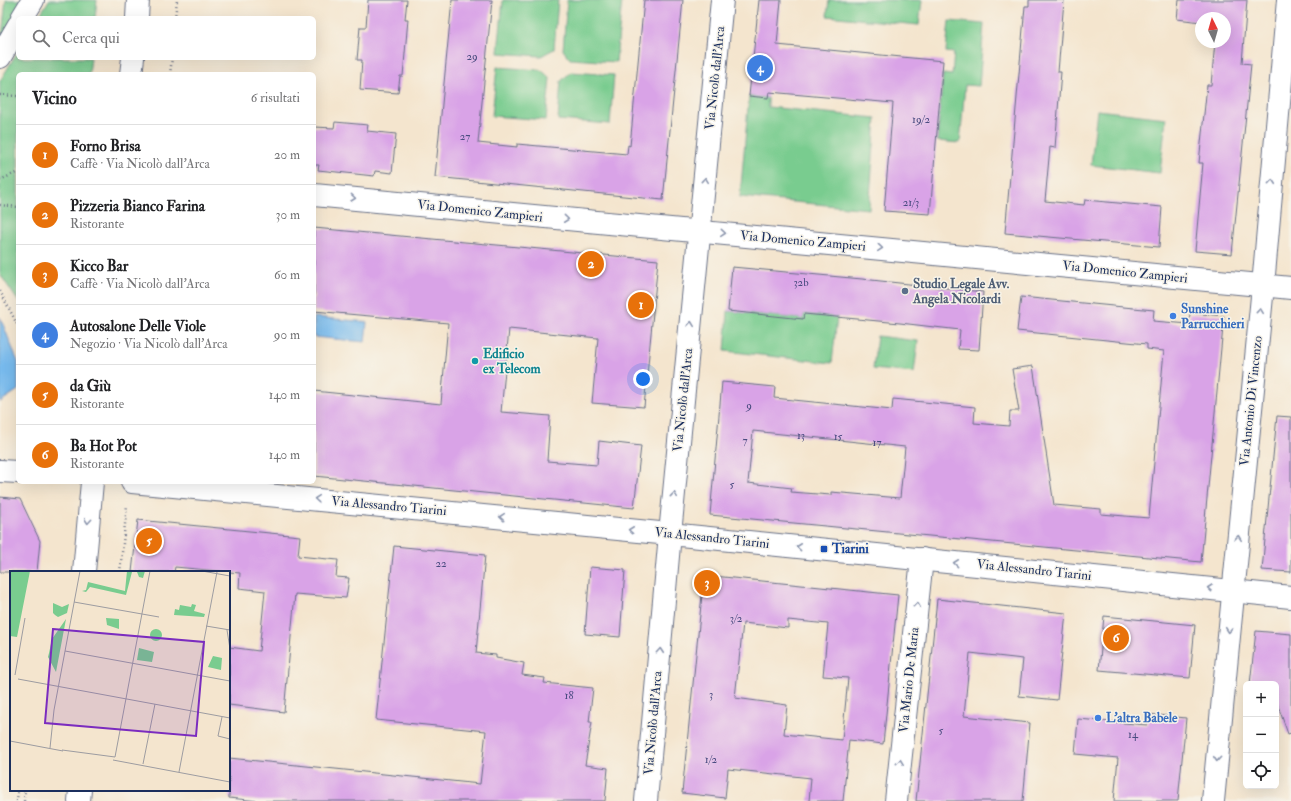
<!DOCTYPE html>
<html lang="it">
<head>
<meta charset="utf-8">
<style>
  :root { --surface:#fff; --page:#f2f2f2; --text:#202124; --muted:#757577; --line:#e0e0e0; --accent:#2563eb }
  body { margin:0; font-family:"IM FELL Double Pica",serif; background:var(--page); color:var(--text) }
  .controls { position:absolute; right:12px; bottom:12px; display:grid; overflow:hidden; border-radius:6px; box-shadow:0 4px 16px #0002 }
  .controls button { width:36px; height:36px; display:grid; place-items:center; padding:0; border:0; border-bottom:1px solid var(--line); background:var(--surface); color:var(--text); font:20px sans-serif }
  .compass { position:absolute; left:1195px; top:12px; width:36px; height:36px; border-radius:50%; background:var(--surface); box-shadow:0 4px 16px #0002; rotate:355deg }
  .you { position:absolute; left:643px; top:379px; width:14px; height:14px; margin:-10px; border:3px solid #fff; border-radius:50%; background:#1a73e8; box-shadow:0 0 0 6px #1a73e833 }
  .badge { display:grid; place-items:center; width:26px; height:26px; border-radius:50%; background:var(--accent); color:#fff; font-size:13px; font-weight:700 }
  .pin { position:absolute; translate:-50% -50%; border:2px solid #fff; box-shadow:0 1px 4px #0006 }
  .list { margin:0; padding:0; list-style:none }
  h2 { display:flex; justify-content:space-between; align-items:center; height:52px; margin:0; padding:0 16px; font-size:17px }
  h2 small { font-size:13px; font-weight:400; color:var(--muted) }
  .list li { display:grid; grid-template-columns:26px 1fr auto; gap:12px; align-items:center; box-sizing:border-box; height:60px; padding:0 16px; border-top:1px solid var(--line) }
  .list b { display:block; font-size:15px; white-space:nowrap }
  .list p { margin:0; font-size:13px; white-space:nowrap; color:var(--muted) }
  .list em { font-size:13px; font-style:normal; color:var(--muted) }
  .icon { flex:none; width:22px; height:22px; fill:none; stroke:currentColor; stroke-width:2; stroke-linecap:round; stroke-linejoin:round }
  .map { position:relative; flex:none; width:1291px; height:801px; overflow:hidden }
  .search { position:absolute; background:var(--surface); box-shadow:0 4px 16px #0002; left:16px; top:16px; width:300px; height:44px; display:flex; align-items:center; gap:10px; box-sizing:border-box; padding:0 14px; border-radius:6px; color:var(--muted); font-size:15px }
  .panel { position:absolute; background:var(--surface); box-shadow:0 4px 16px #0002; left:16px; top:72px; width:300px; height:412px; border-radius:6px }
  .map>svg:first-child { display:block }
</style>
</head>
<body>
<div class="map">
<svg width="1291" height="801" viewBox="0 0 1291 801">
  <rect width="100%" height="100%" fill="#f7f3e8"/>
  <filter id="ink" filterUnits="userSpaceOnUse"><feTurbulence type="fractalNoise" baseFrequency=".025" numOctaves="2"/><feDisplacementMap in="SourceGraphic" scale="8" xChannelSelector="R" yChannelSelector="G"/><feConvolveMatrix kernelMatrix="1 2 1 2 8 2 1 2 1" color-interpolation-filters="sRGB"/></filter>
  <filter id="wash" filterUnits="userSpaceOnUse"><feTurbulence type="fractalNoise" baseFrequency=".012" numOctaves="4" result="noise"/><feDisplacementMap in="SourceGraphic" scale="16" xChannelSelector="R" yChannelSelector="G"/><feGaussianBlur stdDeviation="0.9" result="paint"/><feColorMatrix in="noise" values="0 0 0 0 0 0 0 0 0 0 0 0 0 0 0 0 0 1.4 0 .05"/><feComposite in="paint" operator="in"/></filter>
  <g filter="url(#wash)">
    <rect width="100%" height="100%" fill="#f4e5ce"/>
    <g fill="#79cc8f" stroke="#4a7e76">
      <polygon points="6,0 26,0 1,44"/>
      <polygon points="49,0 97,0 95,18 38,18"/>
      <polygon points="503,0 558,0 554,49 541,56 498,53"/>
      <polygon points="567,0 622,0 616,62 570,59 563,50"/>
      <polygon points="829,0 922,0 919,25 827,16"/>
      <polygon points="949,21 984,24 979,86 965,85 960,143 937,141 943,74 952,75 954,53 946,52"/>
      <polygon points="18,51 18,58 91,58 89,74 18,74 18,301 0,274 0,81"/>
      <polygon points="497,67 541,70 550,78 546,120 492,116"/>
      <polygon points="571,72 614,75 610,124 558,120 561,81"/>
      <polygon points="749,96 768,98 768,107 876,118 869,209 740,197"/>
      <polygon points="1097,110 1166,118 1160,173 1091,165"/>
      <polygon points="728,311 803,319 804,314 837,317 832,363 725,351"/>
      <polygon points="877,336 918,341 914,373 873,369"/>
    </g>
    <g fill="#77baed" stroke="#4974a6">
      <polygon points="0,317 18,362 18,390 0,402"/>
      <polygon points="314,317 367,322 365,342 314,337"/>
    </g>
    <g id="blocks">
      <g fill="#d9a3e7" fill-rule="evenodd">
        <polygon points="368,0 407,0 405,19 408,19 403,76 400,76 398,93 360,90 362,60 357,60 360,27 366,27"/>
        <polygon points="452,0 492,0 478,143 517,147 517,144 627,154 628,145 630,146 644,0 683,0 663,200 435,177"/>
        <polygon points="759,0 781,0 777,45 943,61 930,214 884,211 893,103 769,92 768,98 749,96"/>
        <polygon points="1029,0 1064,0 1058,72 1061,72 1055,148 1050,147 1045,201 1084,205 1085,200 1162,207 1159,247 1005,233 1025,6 1029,6"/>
        <polygon points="1179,0 1247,0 1242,63 1251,64 1232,254 1195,251 1203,163 1199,163 1207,85 1211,85 1215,42 1225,42 1225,18 1201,18 1201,22 1177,19"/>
        <polygon points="335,122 368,125 367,131 396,134 392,173 375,171 374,176 318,170 319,165 314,165 314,127 334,128"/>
        <polygon points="314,228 658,260 644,407 592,403 598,338 509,329 501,412 550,416 547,461 597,465 599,441 641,446 634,508 314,476 314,391 441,404 448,323 314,311"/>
        <polygon points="732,267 862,279 983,292 979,350 958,349 960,330 900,323 804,314 803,319 728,311"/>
        <path d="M1021 297 1154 310 1153 321 1189 324 1190 313 1224 316 1201 562 710 515 722 382 775 387 774 398 892 410 893 399 975 407 974 423 1009 426 1010 411H1019L1012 369 1033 366 1054 505 1101 509V514L1149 518 1164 351 1147 349V344L1017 331ZM753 431 905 447 900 498 831 492V495L791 492 792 488 748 483Z"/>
        <polygon points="1277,416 1291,417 1291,572 1262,570"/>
        <polygon points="0,497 20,499 40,541 37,572 0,572"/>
        <polygon points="138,520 300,536 298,556 338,560 336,577 349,578 346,598 295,594 284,712 229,705 229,647 259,651 265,591 239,588 240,573 175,567 174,572 132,572"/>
        <polygon points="394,546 485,555 476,653 496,655 496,658 524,663 522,675 545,678 544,683 593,688 589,722 592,722 585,765 608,768 605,801 259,801 229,798 229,758 480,784 486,731 376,720"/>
        <polygon points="590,567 625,570 620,637 585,634"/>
        <path d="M704 575 898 595 883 744 849 740 843 801H809L811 778 728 769 725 798 682 793ZM788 620 828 624 823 676 848 678 842 740 784 734 787 705 735 698 743 623 788 628Z"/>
        <polygon points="937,599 1066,613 1057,700 1019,696 1023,659 970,653 964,716 1030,723 1023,801 916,801"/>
        <polygon points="1104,616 1195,625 1190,678 1099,670"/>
        <polygon points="1256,631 1291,634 1291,733 1288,734 1276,700 1276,684 1250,684"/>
        <polygon points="1148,714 1186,718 1178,801 1114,801 1118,758 1075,754 1078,719 1147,725"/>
      </g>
    </g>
  </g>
  <g filter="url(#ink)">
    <use href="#blocks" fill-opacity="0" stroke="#676f85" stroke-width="1"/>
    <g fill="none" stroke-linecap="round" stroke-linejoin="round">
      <g stroke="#676f85" stroke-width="24">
        <g id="minor">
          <polyline points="22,18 33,0"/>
          <polyline points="137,18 138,0"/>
          <polyline points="0,57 18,26"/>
          <polyline points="131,74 133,58"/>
          <polyline points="314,195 1291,288"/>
          <polyline points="0,471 18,472"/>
          <polyline points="132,482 670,534 1291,597"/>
          <polyline points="84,572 92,482"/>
          <polyline points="79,801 80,790"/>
          <polyline points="646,801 670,534 722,0"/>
          <polyline points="896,801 922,559"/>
          <polyline points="1213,801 1263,286 1288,0"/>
        </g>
      </g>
      <g stroke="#676f85" stroke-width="2.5" stroke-dasharray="1 3" stroke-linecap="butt">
        <polyline points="175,18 177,0"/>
        <polyline points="170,74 172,58"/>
        <polyline points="0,95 18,96"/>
        <polyline points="0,180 18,172"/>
        <polyline points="0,205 18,207"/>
        <polyline points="0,291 18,326"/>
        <polyline points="120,572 127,505"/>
        <polyline points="17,801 18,790"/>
        <polyline points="24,801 25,790"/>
      </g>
      <use href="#minor" stroke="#fff" stroke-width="22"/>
    </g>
    <defs><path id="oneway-chevron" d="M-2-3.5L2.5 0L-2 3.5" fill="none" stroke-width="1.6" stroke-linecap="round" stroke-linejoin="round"/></defs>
    <g stroke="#8d97ae">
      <use href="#oneway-chevron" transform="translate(705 180) rotate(-84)"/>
      <use href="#oneway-chevron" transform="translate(1272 182) rotate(-85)"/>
      <use href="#oneway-chevron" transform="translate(353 198) rotate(6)"/>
      <use href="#oneway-chevron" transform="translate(566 219) rotate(6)"/>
      <use href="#oneway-chevron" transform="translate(723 233) rotate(5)"/>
      <use href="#oneway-chevron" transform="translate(880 248) rotate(5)"/>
      <use href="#oneway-chevron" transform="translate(1260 311) rotate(-84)"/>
      <use href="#oneway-chevron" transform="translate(691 324) rotate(-84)"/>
      <use href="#oneway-chevron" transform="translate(674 495) rotate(-84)"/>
      <use href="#oneway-chevron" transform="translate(317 499) rotate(-175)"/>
      <use href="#oneway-chevron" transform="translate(502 517) rotate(-175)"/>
      <use href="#oneway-chevron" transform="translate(88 521) rotate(95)"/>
      <use href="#oneway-chevron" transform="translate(631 530) rotate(-174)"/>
      <use href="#oneway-chevron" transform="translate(1238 538) rotate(-84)"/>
      <use href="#oneway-chevron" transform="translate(799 547) rotate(-174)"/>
      <use href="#oneway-chevron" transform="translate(956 563) rotate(-174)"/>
      <use href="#oneway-chevron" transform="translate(1210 588) rotate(-174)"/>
      <use href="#oneway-chevron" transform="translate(917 605) rotate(-84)"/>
      <use href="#oneway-chevron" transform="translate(1229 630) rotate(95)"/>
      <use href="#oneway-chevron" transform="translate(660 651) rotate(-85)"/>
      <use href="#oneway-chevron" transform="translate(1217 759) rotate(95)"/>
      <use href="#oneway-chevron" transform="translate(900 762) rotate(-84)"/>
    </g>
  </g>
  <circle fill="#5c6f8a" stroke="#f7f3e8" stroke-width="1.5" cx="905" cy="291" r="4"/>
  <g fill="#3f7fe0" stroke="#f7f3e8" stroke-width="1.5">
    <circle cx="1173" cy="316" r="4"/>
    <circle cx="1098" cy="718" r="4"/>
  </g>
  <circle fill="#0f9aa8" stroke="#f7f3e8" stroke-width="1.5" cx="475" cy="361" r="4"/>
  <rect fill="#1a4fb4" stroke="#f7f3e8" stroke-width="1.5" x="820" y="545" width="8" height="8" rx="2"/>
  <g text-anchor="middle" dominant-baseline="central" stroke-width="3" stroke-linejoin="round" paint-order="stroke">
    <g font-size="11" fill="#4a4c80">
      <text x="472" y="56">29</text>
      <text x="921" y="119">19/2</text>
      <text x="465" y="136">27</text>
      <text x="911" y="202">21/3</text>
      <text x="801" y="282">32b</text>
      <text x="749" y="405">9</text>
      <text x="801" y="435">13</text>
      <text x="838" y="436">15</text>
      <text x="745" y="440">7</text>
      <text x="877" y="442">17</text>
      <text x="732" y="484">5</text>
      <text x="441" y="563">22</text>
      <text x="736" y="618">3/2</text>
      <text x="711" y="694">3</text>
      <text x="569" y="695">18</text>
      <text x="941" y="730">5</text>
      <text x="1133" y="734">14</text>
      <text x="711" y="759">1/2</text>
    </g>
    <g font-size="13" fill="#1b2f5e" stroke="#f7f3e8">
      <text transform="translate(715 78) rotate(-84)">Via Nicolò dall'Arca</text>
      <text transform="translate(480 211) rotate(6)">Via Domenico Zampieri</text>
      <text transform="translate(803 241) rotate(5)">Via Domenico Zampieri</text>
      <text transform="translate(1125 272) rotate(6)">Via Domenico Zampieri</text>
      <text transform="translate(683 400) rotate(-84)">Via Nicolò dall'Arca</text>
      <text transform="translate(1251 401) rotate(-84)">Via Antonio Di Vincenzo</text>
      <text transform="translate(389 506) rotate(5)">Via Alessandro Tiarini</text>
      <text transform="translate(712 538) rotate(6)">Via Alessandro Tiarini</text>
      <text transform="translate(1034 570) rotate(6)">Via Alessandro Tiarini</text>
      <text transform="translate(909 680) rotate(-84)">Via Mario De Maria</text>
      <text transform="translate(653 723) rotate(-85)">Via Nicolò dall'Arca</text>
    </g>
    <g font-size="13" font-weight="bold" fill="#4e5e75" stroke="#f7f3e8" text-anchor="start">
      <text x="913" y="284">Studio Legale Avv.<tspan x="913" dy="15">Angela Nicolardi</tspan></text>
    </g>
    <g font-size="13" font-weight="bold" fill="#366cbe" stroke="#f7f3e8" text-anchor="start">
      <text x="1181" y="309">Sunshine<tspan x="1181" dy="15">Parrucchieri</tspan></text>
      <text x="1106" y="718">L'altra Babele</text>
    </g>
    <g font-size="13" font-weight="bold" fill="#0d838f" stroke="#f7f3e8" text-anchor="start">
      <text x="483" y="354">Edificio<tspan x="483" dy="15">ex Telecom</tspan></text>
    </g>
    <g font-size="13" font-weight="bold" fill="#164399" stroke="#f7f3e8" text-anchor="start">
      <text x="832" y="549">Tiarini</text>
    </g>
  </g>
  <g transform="translate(10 571)">
    <rect width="220" height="220" fill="#f4e5ce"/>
    <path d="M0 0H20L7 66 0 65ZM117 0H135L133 7 129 6 127 1H122L116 24 80 16 76 21 72 20 76 19 78 11 115 20ZM43 32 52 36 59 33 57 42 48 46 45 44 43 42ZM182 33 186 34 184 40 195 43 194 46 164 44 165 38 169 39 170 34 181 36ZM96 47 109 48V58L97 54ZM56 48 46 101 38 86 39 82 42 68ZM140 64a6 6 0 1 1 12 0a6 6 0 1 1-12 0ZM129 77 144 81 142 91 127 89ZM203 85 212 87 211 99 198 96Z" fill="#79cc8f"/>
    <path fill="none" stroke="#9d9ca1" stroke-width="1" d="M192 0 220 5M64 31 149 46M196 55 220 59M217 59 220 78M55 80 220 110M5 104 15 47M8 108 220 147M212 146 208 165 220 168M0 170 53 180M40 177 44 139 70 0M52 179 105 186 140 0M103 189 220 211M133 193 145 133M169 201 207 1"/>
    <path fill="#7b2cbf" fill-opacity="0.15" stroke="#7b2cbf" stroke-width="2" d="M43 58 194 71 186 165 35 152Z"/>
    <rect width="220" height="220" fill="none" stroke="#1b2f5e" stroke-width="2"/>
  </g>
</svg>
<div class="controls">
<button>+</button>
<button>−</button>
<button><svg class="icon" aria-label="locate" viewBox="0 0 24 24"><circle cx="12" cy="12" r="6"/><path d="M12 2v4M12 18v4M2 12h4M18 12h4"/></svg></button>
</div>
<svg class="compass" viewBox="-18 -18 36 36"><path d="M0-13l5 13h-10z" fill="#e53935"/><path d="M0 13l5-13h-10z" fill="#757577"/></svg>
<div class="you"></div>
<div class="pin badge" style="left:641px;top:305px;background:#e8710a">1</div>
<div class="pin badge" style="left:591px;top:264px;background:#e8710a">2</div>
<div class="pin badge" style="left:707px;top:583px;background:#e8710a">3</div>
<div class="pin badge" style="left:760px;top:68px;background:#3f7fe0">4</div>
<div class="pin badge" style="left:149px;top:541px;background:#e8710a">5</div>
<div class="pin badge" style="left:1116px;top:638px;background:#e8710a">6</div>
<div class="search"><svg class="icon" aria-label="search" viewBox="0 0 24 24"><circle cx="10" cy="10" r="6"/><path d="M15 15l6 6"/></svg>Cerca qui</div>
<section class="panel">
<h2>Vicino<small>6 risultati</small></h2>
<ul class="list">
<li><span class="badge" style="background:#e8710a">1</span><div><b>Forno Brisa</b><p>Caffè · Via Nicolò dall'Arca</p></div><em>20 m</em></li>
<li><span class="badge" style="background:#e8710a">2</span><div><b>Pizzeria Bianco Farina</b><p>Ristorante</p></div><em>30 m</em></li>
<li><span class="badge" style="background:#e8710a">3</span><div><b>Kicco Bar</b><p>Caffè · Via Nicolò dall'Arca</p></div><em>60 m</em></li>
<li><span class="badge" style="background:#3f7fe0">4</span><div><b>Autosalone Delle Viole</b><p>Negozio · Via Nicolò dall'Arca</p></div><em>90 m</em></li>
<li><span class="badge" style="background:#e8710a">5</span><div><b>da Giù</b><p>Ristorante</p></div><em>140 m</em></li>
<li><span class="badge" style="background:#e8710a">6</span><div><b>Ba Hot Pot</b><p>Ristorante</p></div><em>140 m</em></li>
</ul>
</section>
</div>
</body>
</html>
